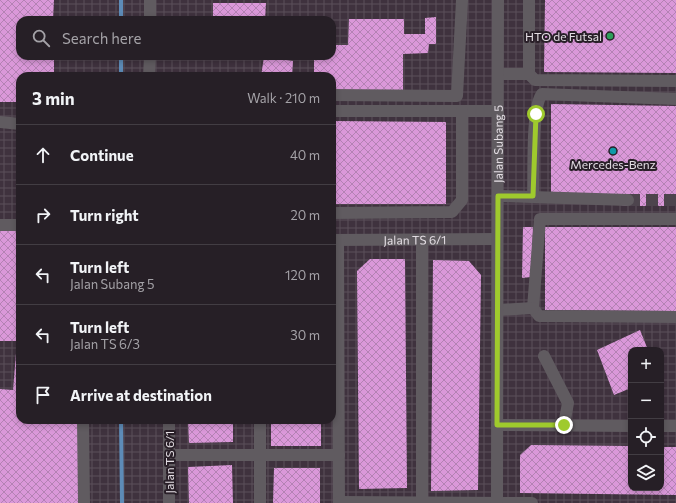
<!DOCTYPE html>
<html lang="en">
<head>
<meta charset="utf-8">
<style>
  :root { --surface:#261f26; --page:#322c32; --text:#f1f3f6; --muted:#a4a2a7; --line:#423d43 }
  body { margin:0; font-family:Commissioner,sans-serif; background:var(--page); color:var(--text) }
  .controls { position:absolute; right:12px; bottom:12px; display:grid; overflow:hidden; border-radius:8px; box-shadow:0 2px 6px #0003 }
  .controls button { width:36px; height:36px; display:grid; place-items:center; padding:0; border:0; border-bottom:1px solid var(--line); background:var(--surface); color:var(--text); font:20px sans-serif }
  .stop { position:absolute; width:12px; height:12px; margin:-9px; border:3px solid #9fca2d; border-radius:50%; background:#fff }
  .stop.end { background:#9fca2d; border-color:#fff; box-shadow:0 1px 4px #0008 }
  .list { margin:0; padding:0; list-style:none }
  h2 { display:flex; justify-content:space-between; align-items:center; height:52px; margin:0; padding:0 16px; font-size:17px }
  h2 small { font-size:13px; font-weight:400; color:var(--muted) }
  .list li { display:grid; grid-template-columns:26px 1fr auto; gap:12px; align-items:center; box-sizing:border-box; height:60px; padding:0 16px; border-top:1px solid var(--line) }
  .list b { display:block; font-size:15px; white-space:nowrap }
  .list p { margin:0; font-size:13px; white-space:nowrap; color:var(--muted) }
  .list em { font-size:13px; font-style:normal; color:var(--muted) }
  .icon { flex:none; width:22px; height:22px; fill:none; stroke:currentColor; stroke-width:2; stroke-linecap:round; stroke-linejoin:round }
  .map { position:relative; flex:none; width:676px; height:503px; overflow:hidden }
  .search { position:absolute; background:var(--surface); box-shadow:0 2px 6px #0003; left:16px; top:16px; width:320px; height:44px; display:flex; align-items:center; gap:10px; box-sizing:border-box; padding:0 14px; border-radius:12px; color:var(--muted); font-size:15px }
  .panel { position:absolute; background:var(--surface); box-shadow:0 2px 6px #0003; left:16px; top:72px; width:320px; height:352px; border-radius:12px }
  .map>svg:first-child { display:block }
</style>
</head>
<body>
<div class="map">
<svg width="676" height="503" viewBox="0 0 676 503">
  <defs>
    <pattern id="industrial-grid" width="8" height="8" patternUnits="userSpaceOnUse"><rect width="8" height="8" fill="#3f323e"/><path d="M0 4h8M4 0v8" fill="none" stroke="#5b4f5a"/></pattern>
    <pattern id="building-cross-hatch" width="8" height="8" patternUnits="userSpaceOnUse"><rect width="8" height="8" fill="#da98d9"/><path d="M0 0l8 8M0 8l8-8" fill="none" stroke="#b482b4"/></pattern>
  </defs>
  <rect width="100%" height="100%" fill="#332932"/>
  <path fill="url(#industrial-grid)" fill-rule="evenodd" d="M0 0H676V503H0ZM20 20H332V56H20ZM20 76H332V420H20ZM631 350H661V488H631Z"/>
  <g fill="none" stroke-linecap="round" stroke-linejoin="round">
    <g stroke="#5d8bb7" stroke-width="4">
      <polyline points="121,0 121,20"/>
      <polyline points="121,56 121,76"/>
      <polyline points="121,420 122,503"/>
    </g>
  </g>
  <g fill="url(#building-cross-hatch)">
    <polygon points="0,0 54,0 53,20 20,20 20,56 54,56 54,76 20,76 20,102 0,102"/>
    <polygon points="545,0 676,0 676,73 544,72"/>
    <polygon points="213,3 266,3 265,20 213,20"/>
    <polygon points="436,17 436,44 429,44 428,53 403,54 403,92 332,92 332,76 314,76 314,56 332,56 332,45 348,45 349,19 404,19 404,34 425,34 425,18"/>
    <polygon points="264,57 293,61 292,76 261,76"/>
    <polygon points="551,104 676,106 676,206 628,206 551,196"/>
    <polygon points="332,121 446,122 446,204 332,204"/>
    <polygon points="523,227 533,227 531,277 522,278"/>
    <polygon points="545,227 676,227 676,311 545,310"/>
    <polygon points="0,231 20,231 20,420 80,420 80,503 0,503 0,389 13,390 17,341 0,341"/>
    <polygon points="370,259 405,259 407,488 359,489 357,271"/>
    <polygon points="433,260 469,261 481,275 478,490 431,491"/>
    <polygon points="640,330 648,350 631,350 631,388 614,395 597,350"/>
    <polygon points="188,420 233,420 233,442 189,443"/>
    <rect x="271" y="420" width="50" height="26"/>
    <polygon points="531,445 631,446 631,488 661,488 661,447 676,447 676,495 520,493 520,455"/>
    <polygon points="232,465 233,503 189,503 188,467"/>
    <polygon points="274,468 320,468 320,503 273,503"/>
  </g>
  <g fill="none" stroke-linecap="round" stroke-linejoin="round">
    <polyline stroke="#4d444d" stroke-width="12" stroke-dasharray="12 6" stroke-linecap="butt" points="628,200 676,200"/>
    <g stroke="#605b60" stroke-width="12">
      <polyline points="529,0 529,74 535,80 676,81"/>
      <polyline points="150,20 150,0"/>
      <polyline points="498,74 529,74"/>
      <polyline points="149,76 150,56"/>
      <polyline points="332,95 457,96 462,0"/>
      <polyline points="332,111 498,111"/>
      <polyline points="0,122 20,124"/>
      <polyline points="498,196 628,200"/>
      <path d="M533 197C534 176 531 107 542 94L676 99"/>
      <polyline points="332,213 452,212 462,200 462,111"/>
      <polyline points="676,219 540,219 533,308 539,316 676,317"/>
      <polyline points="0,225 20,225"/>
      <path id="s1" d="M332 240 497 239"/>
      <polyline points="338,240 339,503"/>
      <polyline points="498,310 533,308"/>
      <polyline points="544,356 568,403 564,425"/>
      <polyline points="83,420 84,503"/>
      <polyline points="260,420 260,503"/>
      <polyline points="497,425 631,426"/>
      <polyline points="661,426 676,426"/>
      <polyline points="169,455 339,455"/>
      <polyline points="339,502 532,503"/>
      <polyline points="169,503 169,420"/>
      <polyline points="422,503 422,239"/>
      <path id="s2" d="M497 503 498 0"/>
    </g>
  </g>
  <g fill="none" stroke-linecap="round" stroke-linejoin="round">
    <polyline stroke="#9fca2d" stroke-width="5" points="536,114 533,196 498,196 497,425 564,425"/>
  </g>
  <circle fill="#2e9e5b" stroke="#291f28" stroke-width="1.5" cx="610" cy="36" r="4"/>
  <circle fill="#0f9aa8" stroke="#291f28" stroke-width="1.5" cx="613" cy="151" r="4"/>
  <g text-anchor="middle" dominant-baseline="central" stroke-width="4" stroke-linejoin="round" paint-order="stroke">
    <g font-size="12" fill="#e3dde3" stroke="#291f28" text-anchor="end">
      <text x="602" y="36">HTO de Futsal</text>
      <text x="613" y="164" text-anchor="middle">Mercedes-Benz</text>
    </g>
    <g font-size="12" fill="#e3dde3" stroke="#291f28">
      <text stroke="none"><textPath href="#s2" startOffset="359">Jalan Subang 5</textPath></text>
      <text stroke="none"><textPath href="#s1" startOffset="83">Jalan TS 6/1</textPath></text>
      <text transform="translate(169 462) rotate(-90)">Jalan TS 6/1</text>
    </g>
  </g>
</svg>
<div class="controls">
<button>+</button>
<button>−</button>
<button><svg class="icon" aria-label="locate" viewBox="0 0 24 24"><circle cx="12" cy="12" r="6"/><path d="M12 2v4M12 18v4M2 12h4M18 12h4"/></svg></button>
<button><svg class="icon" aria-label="layers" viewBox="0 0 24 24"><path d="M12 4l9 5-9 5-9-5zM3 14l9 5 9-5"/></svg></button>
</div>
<div class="stop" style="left:536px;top:114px"></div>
<div class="stop end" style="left:564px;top:425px"></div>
<div class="search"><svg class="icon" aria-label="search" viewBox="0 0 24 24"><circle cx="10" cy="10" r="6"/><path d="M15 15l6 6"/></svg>Search here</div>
<section class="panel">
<h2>3 min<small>Walk · 210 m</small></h2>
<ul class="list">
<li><svg class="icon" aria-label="ahead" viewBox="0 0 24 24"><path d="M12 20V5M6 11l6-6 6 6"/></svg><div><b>Continue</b></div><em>40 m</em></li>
<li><svg class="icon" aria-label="right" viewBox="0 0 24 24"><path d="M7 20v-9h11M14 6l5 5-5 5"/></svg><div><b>Turn right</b></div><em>20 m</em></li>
<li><svg class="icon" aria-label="left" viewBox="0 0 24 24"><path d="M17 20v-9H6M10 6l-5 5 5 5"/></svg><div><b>Turn left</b><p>Jalan Subang 5</p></div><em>120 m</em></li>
<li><svg class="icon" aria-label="left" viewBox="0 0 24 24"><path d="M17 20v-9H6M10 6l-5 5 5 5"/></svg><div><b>Turn left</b><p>Jalan TS 6/3</p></div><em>30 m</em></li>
<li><svg class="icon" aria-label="arrive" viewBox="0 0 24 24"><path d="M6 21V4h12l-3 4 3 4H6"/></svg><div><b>Arrive at destination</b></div></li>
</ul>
</section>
</div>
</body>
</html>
